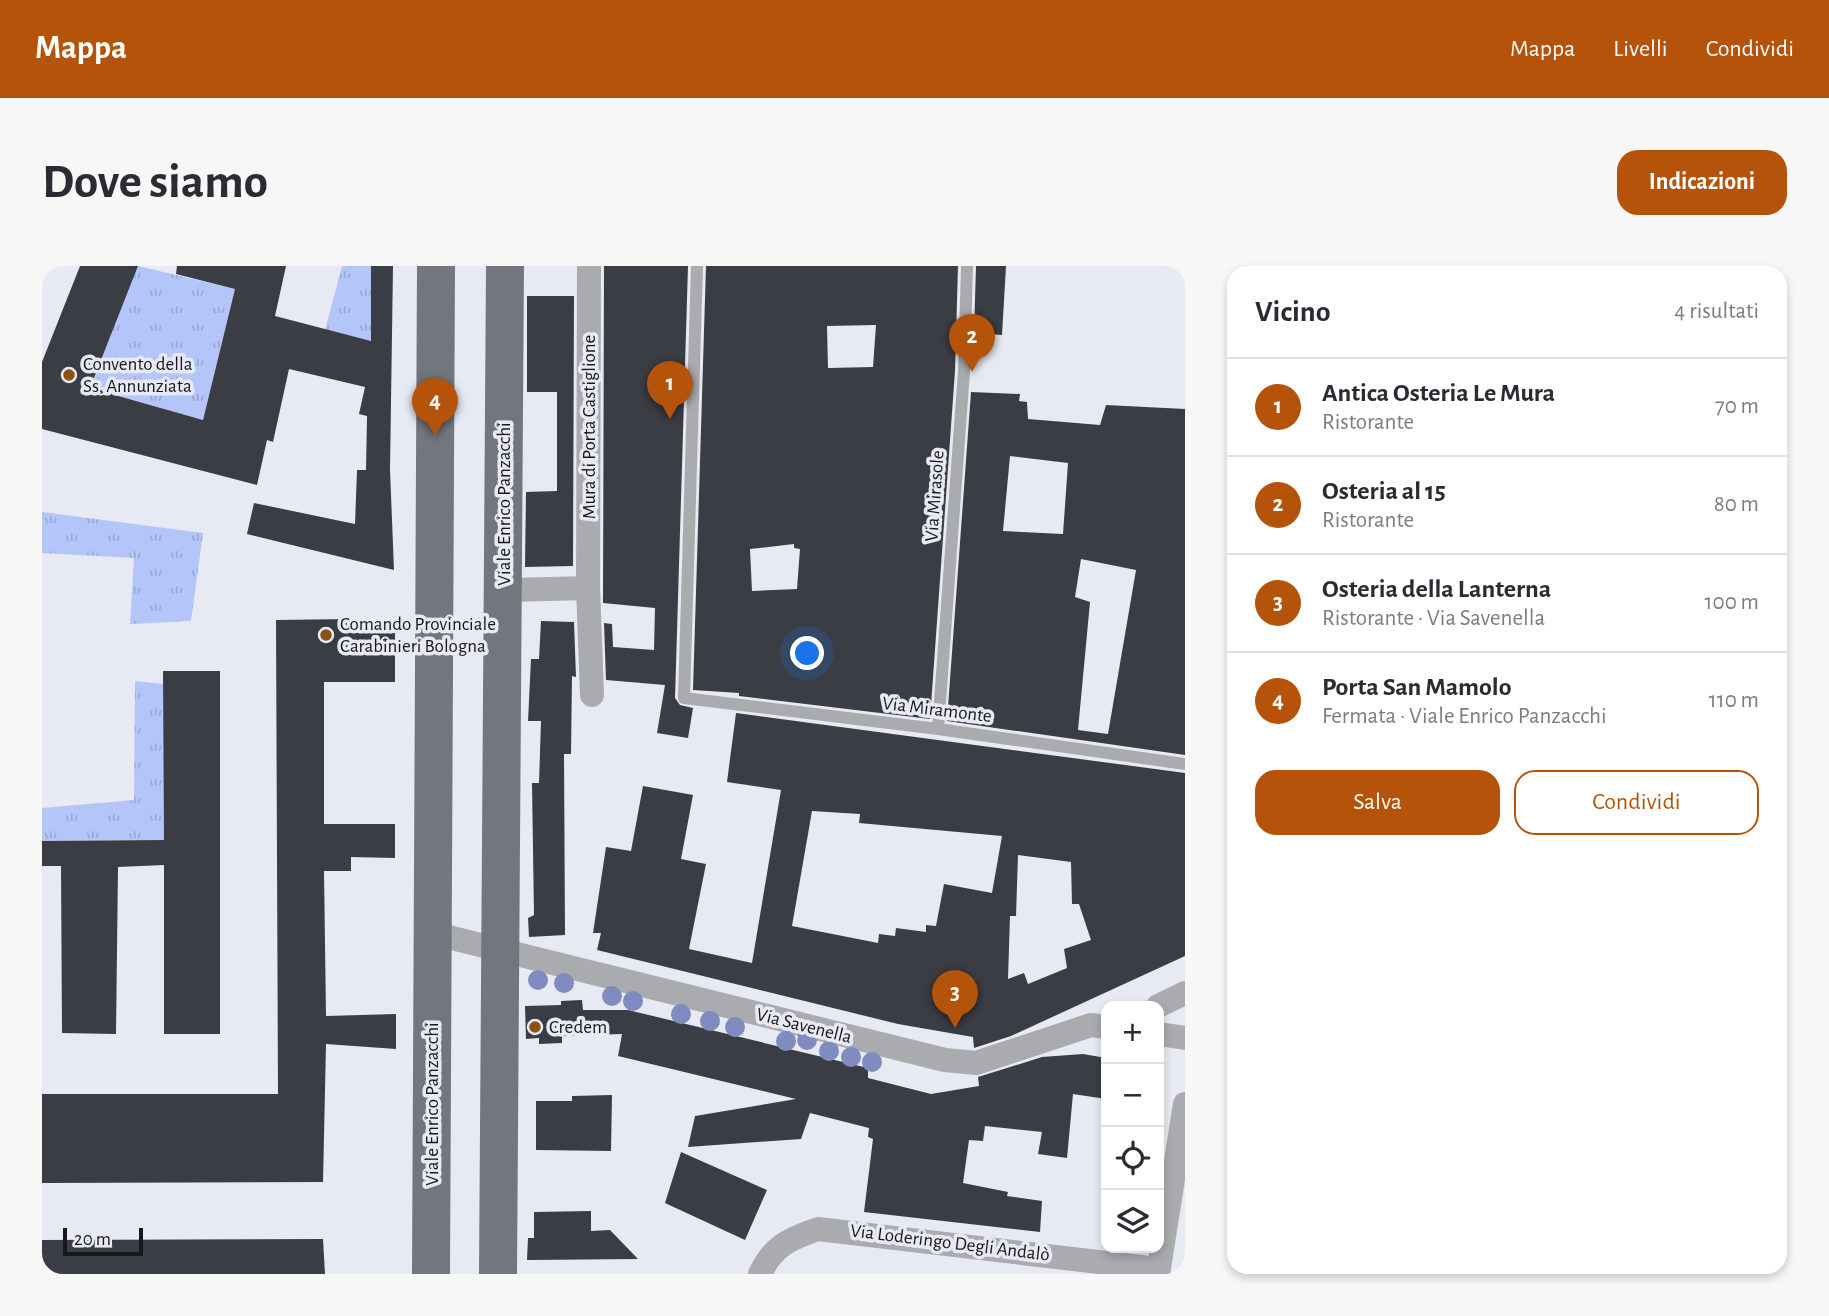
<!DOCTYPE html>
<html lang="it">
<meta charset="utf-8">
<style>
:root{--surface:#fff;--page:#f7f7f7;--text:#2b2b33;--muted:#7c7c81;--line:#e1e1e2;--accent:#b45309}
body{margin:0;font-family:"Alegreya Sans",sans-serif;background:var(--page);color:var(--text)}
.controls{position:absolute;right:21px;bottom:21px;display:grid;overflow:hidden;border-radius:14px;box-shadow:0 4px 10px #0003}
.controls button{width:63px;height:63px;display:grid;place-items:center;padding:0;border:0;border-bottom:2px solid var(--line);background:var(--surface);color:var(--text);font:35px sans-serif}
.scale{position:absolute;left:21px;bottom:18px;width:80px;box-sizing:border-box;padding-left:7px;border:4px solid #17181b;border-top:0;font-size:19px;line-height:24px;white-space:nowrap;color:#17181b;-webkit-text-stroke:5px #e7eaf3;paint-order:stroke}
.you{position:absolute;left:766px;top:388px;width:24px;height:24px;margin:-18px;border:5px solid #fff;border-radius:50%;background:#1a73e8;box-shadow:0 0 0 10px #1a73e833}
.badge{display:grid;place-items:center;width:46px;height:46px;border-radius:50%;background:var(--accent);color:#fff;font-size:23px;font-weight:700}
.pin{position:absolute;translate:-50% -58px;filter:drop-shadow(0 2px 4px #0008)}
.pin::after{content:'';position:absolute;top:37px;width:24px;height:21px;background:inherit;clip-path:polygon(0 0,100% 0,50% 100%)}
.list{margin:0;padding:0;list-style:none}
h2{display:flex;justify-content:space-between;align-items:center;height:91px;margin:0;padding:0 28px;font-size:30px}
h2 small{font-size:23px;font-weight:400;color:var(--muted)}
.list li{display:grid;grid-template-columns:46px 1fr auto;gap:21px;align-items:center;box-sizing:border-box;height:98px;padding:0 28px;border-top:2px solid var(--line)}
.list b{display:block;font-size:26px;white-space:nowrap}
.list p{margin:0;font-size:23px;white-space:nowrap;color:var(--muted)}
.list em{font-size:23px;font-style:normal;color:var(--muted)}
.actions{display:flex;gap:14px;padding:21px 28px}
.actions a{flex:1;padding:16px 0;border:2px solid var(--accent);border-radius:21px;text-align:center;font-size:24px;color:var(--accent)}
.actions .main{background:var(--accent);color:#fff}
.icon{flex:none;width:38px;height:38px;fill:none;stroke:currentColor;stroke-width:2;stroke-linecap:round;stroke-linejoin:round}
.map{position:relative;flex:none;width:1143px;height:1008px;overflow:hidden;border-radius:21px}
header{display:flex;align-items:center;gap:42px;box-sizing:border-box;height:98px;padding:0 35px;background:var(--accent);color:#fff}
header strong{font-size:33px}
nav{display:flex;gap:38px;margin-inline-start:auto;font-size:24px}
.intro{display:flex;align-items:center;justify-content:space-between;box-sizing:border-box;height:168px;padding:0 42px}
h1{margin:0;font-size:49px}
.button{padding:18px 32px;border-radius:21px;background:var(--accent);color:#fff;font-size:24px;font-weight:700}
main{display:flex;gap:42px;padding:0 42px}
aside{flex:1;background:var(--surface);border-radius:21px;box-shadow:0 4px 10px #0003}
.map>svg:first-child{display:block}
.grass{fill:url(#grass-tufts)}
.building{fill:#3b3d44;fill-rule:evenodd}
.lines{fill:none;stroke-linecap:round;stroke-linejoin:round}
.lane{stroke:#a9abae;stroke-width:12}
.street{stroke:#a9abae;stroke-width:24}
.primary{stroke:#73767c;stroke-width:38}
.tree{fill:#808bc0}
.poi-dot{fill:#8d5112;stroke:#e7eaf3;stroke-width:2.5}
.labels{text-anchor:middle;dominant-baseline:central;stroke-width:7;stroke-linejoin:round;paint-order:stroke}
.poi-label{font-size:19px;fill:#17181b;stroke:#e7eaf3;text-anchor:start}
.street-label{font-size:19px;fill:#17181b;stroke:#e7eaf3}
</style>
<header>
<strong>Mappa</strong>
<nav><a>Mappa</a><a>Livelli</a><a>Condividi</a></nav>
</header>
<div class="intro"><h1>Dove siamo</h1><a class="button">Indicazioni</a></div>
<main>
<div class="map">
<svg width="1143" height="1008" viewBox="0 0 1143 1008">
<defs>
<pattern id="grass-tufts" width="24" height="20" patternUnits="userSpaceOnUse" patternTransform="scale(1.75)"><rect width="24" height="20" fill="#b4c6f9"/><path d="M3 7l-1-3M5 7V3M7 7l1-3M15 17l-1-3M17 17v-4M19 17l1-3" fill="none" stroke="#9aa9d5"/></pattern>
</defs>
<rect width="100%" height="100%" fill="#e7eaf3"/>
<path class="grass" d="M96,0L193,23L161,154L48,122Z
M300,0H329V75L283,64Z
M0,246L161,267L149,355L88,358L92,292L0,287Z
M93,415L122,418V574L0,575V542L92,534Z"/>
<path class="building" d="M38,0H96L48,122L161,154L193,23L134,8L135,0H244L233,50L329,75V0H351L348,204L352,304L205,268L212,237L313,258L315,204H324L325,150L317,148L323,121L247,103L231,176L225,174L215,219L0,163V96Z
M562,0H646L633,432L638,439L651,442L646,472L615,467L623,419L564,414L562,357L570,358L571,381L612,384L613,342L561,337Z
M664,0H916L913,105L888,453L697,430V427L651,424ZM834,59L831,101L786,102L785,60ZM752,278V282L758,283L755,323L710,325L708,283Z
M934,0H964L960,69L932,67Z
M485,30H532L531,300L483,301L484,226L515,225V126H485Z
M929,126L978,128L977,135L985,136L986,153L1058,159L1064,139L1143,143V489L905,455ZM968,190L1026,197L1021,268L961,265ZM1039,293L1094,304L1066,468L1036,464L1048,336L1033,331Z
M308,353V366L353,367V416H282V558H353V592L309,591V605H282L284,750L354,748V783L284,778L281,916L0,917V828H236L234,354Z
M499,355L532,356L534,411L530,410L529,488H522L523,669L487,671L486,652L492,649L490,517H497L499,455H486L489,393H497Z
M121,405H178V768H122V599L76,601L74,768L20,767L19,600H0V575L122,574Z
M694,447L1143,507V690L969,770L932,782L931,771L856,758L555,684L559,667H551L564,581L589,585L601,520L651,529L639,593L664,598L647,683L710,697L739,524L685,516ZM770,545L818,548L817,557L960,570L950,627L902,618L894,660L884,659V666L854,662L853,670L837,668L836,677L750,660ZM976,589L1029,596L1030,638H1037L1049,674L1022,683L1025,702L986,718L982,707L966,713L968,650H974Z
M540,734L541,744H586L826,802V812L889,828L937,820L936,811L1000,791L1041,788L1064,792V833L1031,828L1025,892L996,888L1000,866L943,860L941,875L927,874L921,917L966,926L965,930L1000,935L998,966L822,946L831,873L826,871L827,862L768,847L759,873L646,881L653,850L754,833L576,790L580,768L520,770V777L497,778V772L484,773L483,740L519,739V735Z
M570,829L569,885L494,884V835H530V830Z
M639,886L725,924L703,974L623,937Z
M549,945V965L568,964L596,993L485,994L486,972H492V946Z
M281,973L283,1008H0V974Z"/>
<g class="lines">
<path class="lane" d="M655,0L642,432L896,463L1143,498
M896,463L922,105L925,0"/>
<path class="street" d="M546,322L550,429
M461,324L546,322L547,0
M390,667L903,794L934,797L1049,759L1064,761
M1116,740L1143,727
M1117,768L1143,772
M718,1008C731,980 747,973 776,963L1116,1003
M1116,1008L1143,838"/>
<path class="primary" d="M389,1008L394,0
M456,1008L463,0"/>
</g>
<g class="tree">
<circle cx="496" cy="714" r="10"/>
<circle cx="522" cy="717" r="10"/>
<circle cx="570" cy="730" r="10"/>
<circle cx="591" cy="735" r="10"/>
<circle cx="639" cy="748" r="10"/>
<circle cx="668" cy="755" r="10"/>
<circle cx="693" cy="761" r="10"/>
<circle cx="765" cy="774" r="10"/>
<circle cx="744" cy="775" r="10"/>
<circle cx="787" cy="785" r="10"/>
<circle cx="809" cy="791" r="10"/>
<circle cx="830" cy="796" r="10"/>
</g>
<g class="poi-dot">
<circle cx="27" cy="109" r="7"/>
<circle cx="284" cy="369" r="7"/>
<circle cx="493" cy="761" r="7"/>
</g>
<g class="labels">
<g class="poi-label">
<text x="41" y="98">Convento della<tspan x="41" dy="22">Ss. Annunziata</tspan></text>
<text x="298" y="358">Comando Provinciale<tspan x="298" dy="22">Carabinieri Bologna</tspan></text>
<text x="507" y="761">Credem</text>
</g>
<g class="street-label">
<text transform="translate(547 161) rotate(-90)">Mura di Porta Castiglione</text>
<text transform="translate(893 230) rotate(-86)">Via Mirasole</text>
<text transform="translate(462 238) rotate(-90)">Viale Enrico Panzacchi</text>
<text transform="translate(895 444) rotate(7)">Via Miramonte</text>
<text transform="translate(762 760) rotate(14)">Via Savenella</text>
<text transform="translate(390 838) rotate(-90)">Viale Enrico Panzacchi</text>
<text transform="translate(908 977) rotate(7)">Via Loderingo Degli Andalò</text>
</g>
</g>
</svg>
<div class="controls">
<button>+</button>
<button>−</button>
<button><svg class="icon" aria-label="locate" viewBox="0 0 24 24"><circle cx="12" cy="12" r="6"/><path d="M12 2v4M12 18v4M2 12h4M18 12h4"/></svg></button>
<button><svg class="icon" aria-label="layers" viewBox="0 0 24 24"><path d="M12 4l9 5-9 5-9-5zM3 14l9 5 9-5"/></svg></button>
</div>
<div class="scale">20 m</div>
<div class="you"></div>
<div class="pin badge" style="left:628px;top:153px">1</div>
<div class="pin badge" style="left:930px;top:106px">2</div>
<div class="pin badge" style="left:913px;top:762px">3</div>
<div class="pin badge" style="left:393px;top:170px">4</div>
</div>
<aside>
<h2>Vicino<small>4 risultati</small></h2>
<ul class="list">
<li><span class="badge">1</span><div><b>Antica Osteria Le Mura</b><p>Ristorante</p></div><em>70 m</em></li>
<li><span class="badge">2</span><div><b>Osteria al 15</b><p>Ristorante</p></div><em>80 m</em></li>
<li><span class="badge">3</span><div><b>Osteria della Lanterna</b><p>Ristorante · Via Savenella</p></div><em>100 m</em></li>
<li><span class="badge">4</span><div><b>Porta San Mamolo</b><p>Fermata · Viale Enrico Panzacchi</p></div><em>110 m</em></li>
</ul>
<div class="actions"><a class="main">Salva</a><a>Condividi</a></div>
</aside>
</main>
